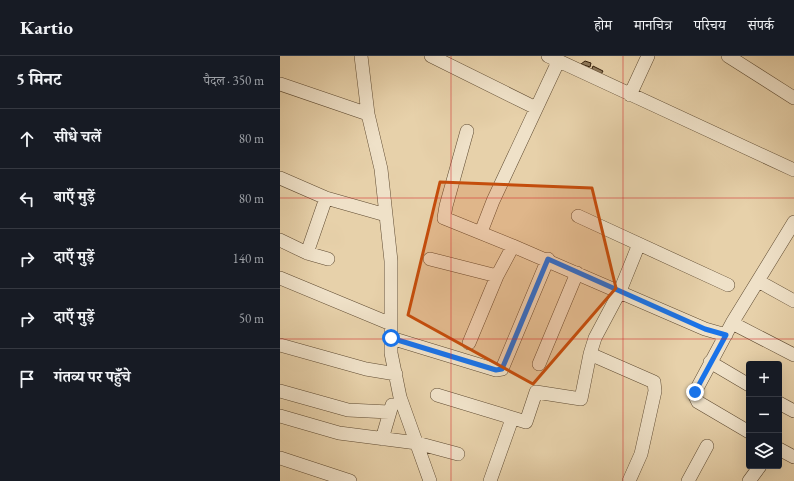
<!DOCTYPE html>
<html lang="hi">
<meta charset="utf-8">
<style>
:root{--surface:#171b24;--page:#20242c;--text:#f1f3f6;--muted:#9ea1a6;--line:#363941}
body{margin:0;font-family:"EB Garamond","Noto Serif Devanagari",serif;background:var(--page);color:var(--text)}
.controls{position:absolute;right:12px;bottom:12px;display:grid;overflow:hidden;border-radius:4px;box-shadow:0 4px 16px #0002}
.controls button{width:36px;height:36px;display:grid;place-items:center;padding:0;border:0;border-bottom:1px solid var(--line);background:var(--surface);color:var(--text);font:20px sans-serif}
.stop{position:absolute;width:12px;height:12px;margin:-9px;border:3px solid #1a73e8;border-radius:50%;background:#fff}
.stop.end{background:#1a73e8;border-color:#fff;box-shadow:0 1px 4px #0008}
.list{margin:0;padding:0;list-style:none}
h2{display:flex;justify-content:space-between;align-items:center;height:52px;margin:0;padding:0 16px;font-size:17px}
h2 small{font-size:13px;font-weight:400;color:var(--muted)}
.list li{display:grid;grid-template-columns:26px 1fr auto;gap:12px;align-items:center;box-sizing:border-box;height:60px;padding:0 16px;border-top:1px solid var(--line)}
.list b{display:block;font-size:15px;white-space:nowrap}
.list em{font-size:13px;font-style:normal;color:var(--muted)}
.icon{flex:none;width:22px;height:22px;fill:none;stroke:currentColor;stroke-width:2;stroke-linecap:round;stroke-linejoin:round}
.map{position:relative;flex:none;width:514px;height:425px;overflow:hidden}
header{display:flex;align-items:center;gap:24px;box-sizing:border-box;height:56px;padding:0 20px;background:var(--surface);border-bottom:1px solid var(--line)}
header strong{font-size:19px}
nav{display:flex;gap:22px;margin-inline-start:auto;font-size:14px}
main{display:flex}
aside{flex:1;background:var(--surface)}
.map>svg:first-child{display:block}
.building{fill:#907b5d;stroke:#321e0a}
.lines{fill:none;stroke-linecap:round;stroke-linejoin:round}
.minor-casing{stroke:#5f4b32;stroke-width:14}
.minor{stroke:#efe1c8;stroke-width:13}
.route{stroke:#1a73e8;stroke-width:5}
.marked{fill:#c44d0c;fill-opacity:0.2;stroke:#c44d0c;stroke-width:3;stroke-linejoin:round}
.grid{fill:none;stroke:#d62828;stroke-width:1;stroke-opacity:0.55}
</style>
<header>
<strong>Kartio</strong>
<nav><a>होम</a><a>मानचित्र</a><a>परिचय</a><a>संपर्क</a></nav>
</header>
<main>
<aside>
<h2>5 मिनट<small>पैदल · 350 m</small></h2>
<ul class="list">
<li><svg class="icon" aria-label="ahead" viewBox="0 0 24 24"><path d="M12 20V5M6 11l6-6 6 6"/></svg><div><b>सीधे चलें</b></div><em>80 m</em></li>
<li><svg class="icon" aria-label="left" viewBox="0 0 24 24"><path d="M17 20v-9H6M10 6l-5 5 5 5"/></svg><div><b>बाएँ मुड़ें</b></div><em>80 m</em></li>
<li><svg class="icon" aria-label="right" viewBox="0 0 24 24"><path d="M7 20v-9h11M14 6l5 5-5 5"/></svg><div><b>दाएँ मुड़ें</b></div><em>140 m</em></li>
<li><svg class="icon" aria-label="right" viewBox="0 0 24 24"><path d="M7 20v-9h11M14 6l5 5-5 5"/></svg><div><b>दाएँ मुड़ें</b></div><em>50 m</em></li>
<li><svg class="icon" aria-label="arrive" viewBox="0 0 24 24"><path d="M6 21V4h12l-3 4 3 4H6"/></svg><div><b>गंतव्य पर पहुँचे</b></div></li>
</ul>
</aside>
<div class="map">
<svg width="514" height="425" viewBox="0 0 514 425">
<rect width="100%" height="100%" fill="#e7d1aa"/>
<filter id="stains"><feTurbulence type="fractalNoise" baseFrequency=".005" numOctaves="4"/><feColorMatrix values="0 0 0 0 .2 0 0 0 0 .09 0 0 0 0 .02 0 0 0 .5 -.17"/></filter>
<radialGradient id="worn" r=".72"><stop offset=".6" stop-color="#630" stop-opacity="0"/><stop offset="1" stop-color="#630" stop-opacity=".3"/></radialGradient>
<path class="building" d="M305,5L311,7L310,11L301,8Z
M313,10L323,15L319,22L310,18Z"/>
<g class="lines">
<defs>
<path id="minor" d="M81,0L88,58L101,113L111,205V297L120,341L150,425
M151,0L256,52
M268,0L514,114
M448,0L514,42
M0,28L88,58
M350,39L368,0
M187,75L166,150L164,162L233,190
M0,122L46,142L106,159
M298,160L448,229
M201,176L213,145L278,6
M0,184L27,197L48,203
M27,197L46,142
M150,203L217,220
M0,222L111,268
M478,225L514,245
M452,267L514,299
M111,282L216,314L222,313L268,203
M189,287L217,220L233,190L425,273L446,279
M0,289L86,313L116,318
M430,306L469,329
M259,308L297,217
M0,335L68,354L109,356
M157,339L246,366L256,336L301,343L310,298
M499,347L514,355
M0,360L59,377L137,387L178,398
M469,376L418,346L415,340V336L452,267L514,166
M102,383L112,349
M499,393L514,401
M0,402L70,425
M210,425L232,363
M349,425L361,398L375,335L374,326L310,298L315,282L340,235L359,188
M408,425L427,390
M469,425L480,410"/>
</defs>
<use href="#minor" class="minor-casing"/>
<use href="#minor" class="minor"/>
</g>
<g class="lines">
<path class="route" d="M111,282L216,314L222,313L268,203L425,273L446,279L415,336"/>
</g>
<path class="marked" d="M160,126L312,132L336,232L253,328L128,259Z"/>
<path class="grid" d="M171,0V425M343,0V425M0,142H514M0,283H514"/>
<rect width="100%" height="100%" filter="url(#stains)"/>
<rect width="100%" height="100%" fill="url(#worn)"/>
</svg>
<div class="controls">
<button>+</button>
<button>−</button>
<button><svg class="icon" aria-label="layers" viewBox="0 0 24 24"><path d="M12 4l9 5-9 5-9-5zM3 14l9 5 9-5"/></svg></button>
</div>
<div class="stop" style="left:111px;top:282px"></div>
<div class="stop end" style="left:415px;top:336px"></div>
</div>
</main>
